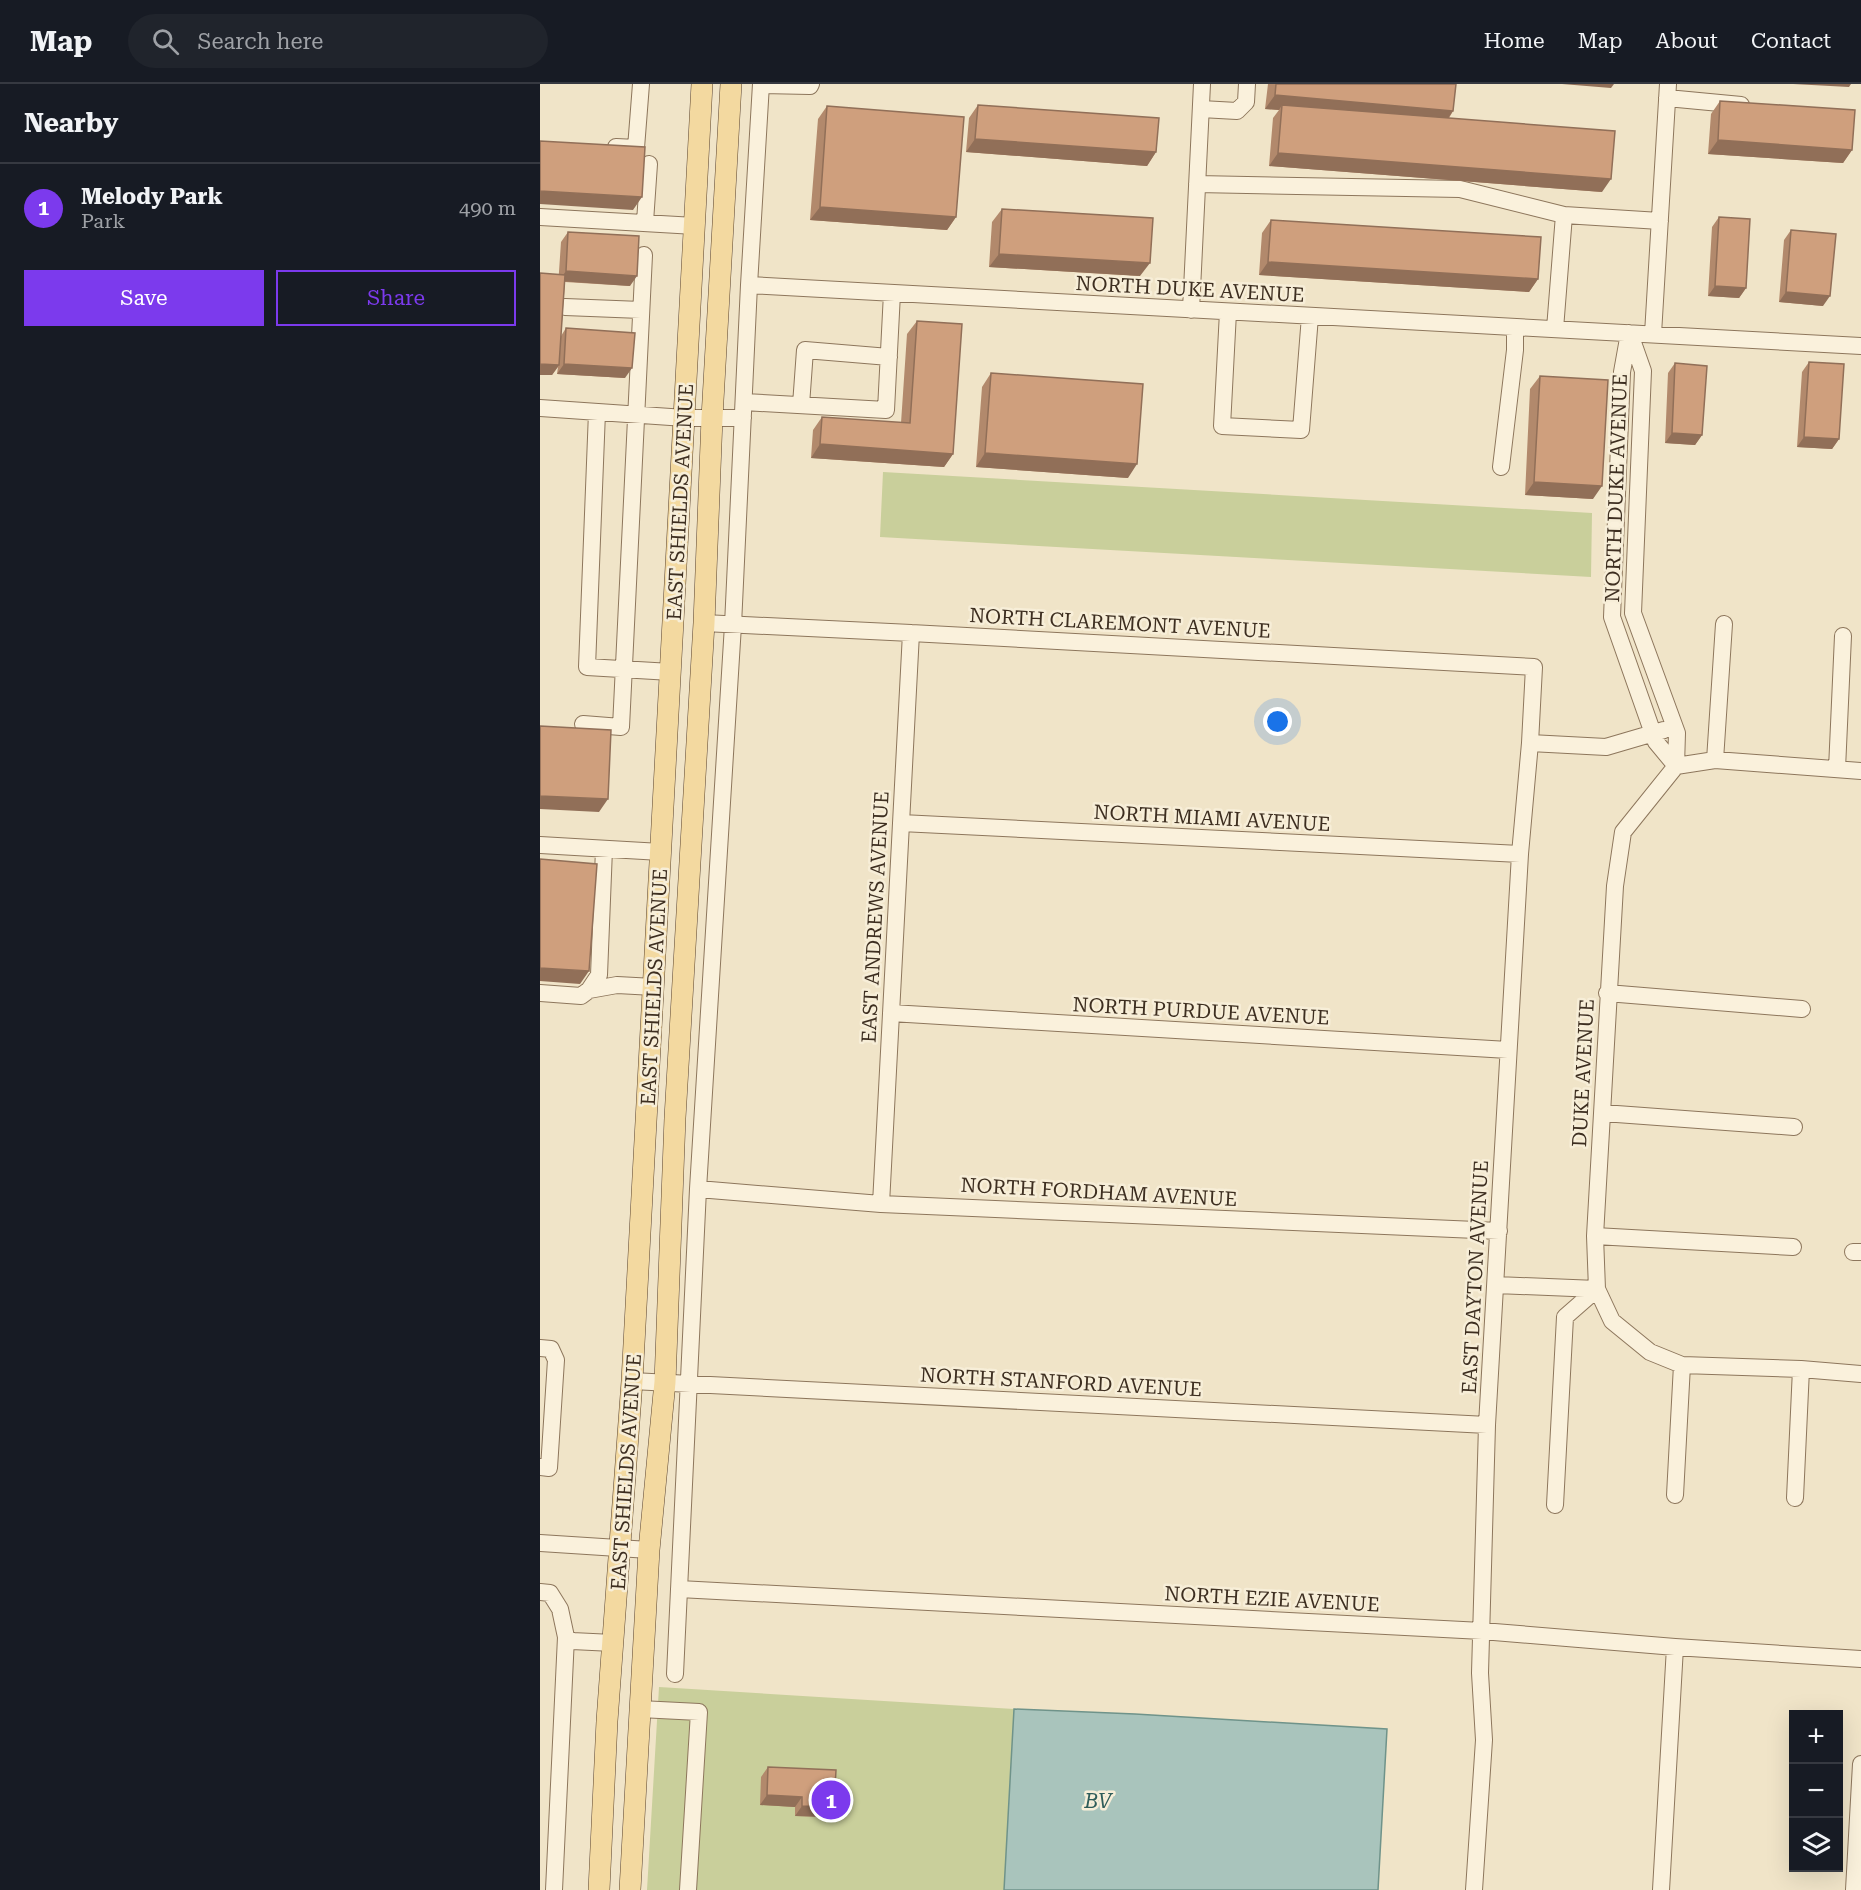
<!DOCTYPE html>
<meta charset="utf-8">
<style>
:root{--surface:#171b24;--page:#20242c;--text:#f1f3f6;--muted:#9ea1a6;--line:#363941;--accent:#7c3aed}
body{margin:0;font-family:"Roboto Serif",serif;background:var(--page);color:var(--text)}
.controls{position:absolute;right:18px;bottom:18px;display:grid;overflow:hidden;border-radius:0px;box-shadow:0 6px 24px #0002}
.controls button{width:54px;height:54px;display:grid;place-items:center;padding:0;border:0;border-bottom:2px solid var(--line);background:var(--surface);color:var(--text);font:30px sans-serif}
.you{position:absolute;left:738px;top:638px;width:21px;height:21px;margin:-15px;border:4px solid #fff;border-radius:50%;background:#1a73e8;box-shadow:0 0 0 9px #1a73e833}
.badge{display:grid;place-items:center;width:39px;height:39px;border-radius:50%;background:var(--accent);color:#fff;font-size:20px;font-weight:700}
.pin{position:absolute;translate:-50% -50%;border:3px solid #fff;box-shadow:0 2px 6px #0006}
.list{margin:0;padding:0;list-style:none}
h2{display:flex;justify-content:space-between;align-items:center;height:78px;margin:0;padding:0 24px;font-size:26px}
h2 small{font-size:20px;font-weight:400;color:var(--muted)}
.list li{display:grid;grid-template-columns:39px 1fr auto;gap:18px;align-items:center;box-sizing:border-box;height:90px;padding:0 24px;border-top:2px solid var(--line)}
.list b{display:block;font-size:22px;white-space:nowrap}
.list p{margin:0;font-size:20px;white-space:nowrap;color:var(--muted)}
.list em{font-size:20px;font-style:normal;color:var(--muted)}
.actions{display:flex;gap:12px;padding:18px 24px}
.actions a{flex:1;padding:14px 0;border:2px solid var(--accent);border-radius:0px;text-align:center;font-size:21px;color:var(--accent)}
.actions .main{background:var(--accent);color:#fff}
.icon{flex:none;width:33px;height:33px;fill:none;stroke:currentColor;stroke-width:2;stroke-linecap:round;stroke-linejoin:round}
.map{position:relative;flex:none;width:1321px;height:1806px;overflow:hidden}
header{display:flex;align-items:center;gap:36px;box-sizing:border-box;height:84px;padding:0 30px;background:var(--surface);border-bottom:2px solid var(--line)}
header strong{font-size:28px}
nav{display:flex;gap:33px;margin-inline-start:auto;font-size:21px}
.search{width:420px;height:54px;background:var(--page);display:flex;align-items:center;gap:15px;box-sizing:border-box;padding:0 21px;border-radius:33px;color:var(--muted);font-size:22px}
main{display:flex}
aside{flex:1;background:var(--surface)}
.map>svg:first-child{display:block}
.green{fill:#c9cf9b}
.water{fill:#a9c4bc;stroke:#6f938a;stroke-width:1.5}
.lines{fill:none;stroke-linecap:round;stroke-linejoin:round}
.minor-casing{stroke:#8d765c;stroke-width:18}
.major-casing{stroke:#5b4430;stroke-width:22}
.minor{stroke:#faf1dc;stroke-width:16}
.major{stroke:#f3d9a0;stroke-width:21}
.wall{fill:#b2896c}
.shaded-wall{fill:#916f58}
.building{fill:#cf9f7d;stroke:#916f58;stroke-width:1.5}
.labels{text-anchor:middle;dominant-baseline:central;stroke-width:5;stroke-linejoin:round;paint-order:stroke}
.street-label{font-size:20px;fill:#3d2e20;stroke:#f7eed8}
.water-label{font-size:21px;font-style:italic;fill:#2f5d5a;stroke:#f7eed8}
</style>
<header>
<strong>Map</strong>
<div class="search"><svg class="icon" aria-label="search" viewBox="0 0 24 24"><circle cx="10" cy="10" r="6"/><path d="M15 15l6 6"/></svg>Search here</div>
<nav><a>Home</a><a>Map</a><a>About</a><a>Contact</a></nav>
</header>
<main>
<aside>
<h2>Nearby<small></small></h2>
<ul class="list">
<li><span class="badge">1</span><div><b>Melody Park</b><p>Park</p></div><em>490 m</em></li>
</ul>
<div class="actions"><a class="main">Save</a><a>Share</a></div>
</aside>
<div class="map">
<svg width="1321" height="1806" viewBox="0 0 1321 1806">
<rect width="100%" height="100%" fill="#f0e4c8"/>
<path class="green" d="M343,388L1052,429L1051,493L340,453Z
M119,1603L474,1625L464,1806H107Z"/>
<path class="water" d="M474,1625L595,1630L847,1645L838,1806H464Z"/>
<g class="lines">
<defs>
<path id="minor" d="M221,1L270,2L271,0
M1127,14L1201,21
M661,25L697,27L706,18L707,0
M76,63L96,64L101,0
M657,100L920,105L1024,131
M0,133L155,142
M105,138L109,80
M209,201L1321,262
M25,223L101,226
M651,226L662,0
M688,228L682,342L761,346L770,232
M1015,245L1024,131L1120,137
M1089,249L1082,288L1072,533L1116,658L1136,682
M1090,250L1103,287L1093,529L1137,649L1136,682
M1113,250L1128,0
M204,318L346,326L352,209
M261,321L265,266L349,273
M0,324L145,334H203
M57,328L47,583L131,588
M961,383L975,266V243
M164,539L371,549L994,583L990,659L980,770L947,1341L940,1589L944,1656L934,1806
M43,640L81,643L104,171
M990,659L1066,663L1124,646
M1175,676L1184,540
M1297,685L1303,552
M1321,687L1175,676L1136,682L1083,748L1075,802L1055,1152L1057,1205L1072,1237L1110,1268L1142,1281L1261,1285L1321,1290
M361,739L980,770
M0,761L121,768
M49,906L77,901L114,903
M0,909L41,912L49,906L59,891L64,765
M1067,909L1262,925
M351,929L968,966
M1063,1029L1254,1043
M158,1105L341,1120L959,1147
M341,1120L371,549
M1055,1152L1253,1163
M1313,1168H1321
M956,1201L1057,1205
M0,1264L11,1265L16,1276L9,1384L0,1383
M92,1297L947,1341
M1135,1411L1142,1281
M1255,1414L1261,1285
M1015,1421L1025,1233L1057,1205
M0,1459L109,1466
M139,1505L942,1547L1135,1563L1321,1575
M0,1508L10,1509L20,1525L26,1553L32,1557L73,1559
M135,1590L158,1105L193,541L209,201L221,0
M100,1625L159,1628L148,1806
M14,1806L26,1553
M1121,1806L1135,1563
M1314,1806L1321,1680"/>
<path id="major" d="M59,1806L67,1637L92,1297L162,0
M90,1806L109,1466L125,1298L135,1034L164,539L172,334L191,0"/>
</defs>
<use href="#minor" class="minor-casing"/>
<use href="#major" class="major-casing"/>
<use href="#minor" class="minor"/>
<use href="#major" class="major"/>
</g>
<path class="wall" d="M728,0H916L913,27L909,34L1062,108L729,82L733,34L739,26L725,25Z
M1180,17L1312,66L1303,79L1168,70L1171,30Z
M438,21L616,68L607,82L426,68L429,34Z
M287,22L416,133L407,146L270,136L278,35Z
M462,125L600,192L449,183L452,138Z
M1179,133L1206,204L1199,214L1168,212L1172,143Z
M731,136L998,195L989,208L719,191L722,149Z
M1251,146L1283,222L1239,218L1244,156Z
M28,148L90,202L25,198L21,252L26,244L85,294L17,290L18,283L12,291L21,158Z
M377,237L413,370L404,383L271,374L273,346L282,333L361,339L367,250Z
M1269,278L1299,355L1292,365L1257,363L1262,288Z
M1135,279L1162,351L1155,361L1125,359L1128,289Z
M451,289L588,394L436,383L442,303Z
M1000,292L1053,415L985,411L990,305Z
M228,1683L294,1723L287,1733L255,1732V1723L220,1721L221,1693Z"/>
<path class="shaded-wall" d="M1022,0H1074L1071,4Z
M1253,0H1311L1309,3Z
M735,11L913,27L904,40L742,21L739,26L725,25Z
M435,55L616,68L607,82L426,68Z
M1178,56L1312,66L1303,79L1168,70Z
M738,69L1071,95L1062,108L729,82Z
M0,107L102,113L93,126L0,120Z
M280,123L416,133L407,146L270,136Z
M459,170L610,179L600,192L449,183Z
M728,178L998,195L989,208L719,191Z
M26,187L97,192L90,202L19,197Z
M1175,202L1206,204L1199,214L1168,212Z
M1246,208L1290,212L1283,222L1239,218Z
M0,280L19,281L12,291H0Z
M24,280L92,284L85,294L17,290Z
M1132,349L1162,351L1155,361L1125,359Z
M1264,353L1299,355L1292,365L1257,363Z
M280,360L413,370L404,383L271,374Z
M445,369L597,380L588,394L436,383Z
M994,398L1062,402L1053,415L985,411Z
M0,712L68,715L59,728L0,725Z
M0,884L49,887L40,900L0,897Z
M227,1711L262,1713L255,1723L220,1721Z
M262,1722L294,1723L287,1733L255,1732Z"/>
<path class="building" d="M736,0H916L913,27L735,11Z
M1180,17L1315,26L1312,66L1178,56Z
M438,21L619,34L616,68L435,55Z
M742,21L1075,47L1071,95L738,69Z
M287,22L424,33L416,133L280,123Z
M0,57L105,63L102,113L0,107Z
M462,125L613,134L610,179L459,170Z
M1179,133L1210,135L1206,204L1175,202Z
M731,136L1001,153L998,195L728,178Z
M1251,146L1296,150L1290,212L1246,208Z
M28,148L99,152L97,192L26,187Z
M0,189L25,191L19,281L0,280Z
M377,237L422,240L413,370L280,360L282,333L370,339Z
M26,244L95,249L92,284L24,280Z
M1269,278L1304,280L1299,355L1264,353Z
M1135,279L1167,282L1162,351L1132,349Z
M451,289L603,300L597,380L445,369Z
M1000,292L1068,296L1062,402L994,398Z
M0,642L71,646L68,715L0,712Z
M0,775L57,780L49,887L0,884Z
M228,1683L296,1686L294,1723L262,1722V1713L227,1711Z"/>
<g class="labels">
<g class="street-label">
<text transform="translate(650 205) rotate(3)">NORTH DUKE AVENUE</text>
<text transform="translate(1076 404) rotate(-88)">NORTH DUKE AVENUE</text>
<text transform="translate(140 418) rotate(-87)">EAST SHIELDS AVENUE</text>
<text transform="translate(580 539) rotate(3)">NORTH CLAREMONT AVENUE</text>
<text transform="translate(672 734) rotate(3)">NORTH MIAMI AVENUE</text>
<text transform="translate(335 833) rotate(-87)">EAST ANDREWS AVENUE</text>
<text transform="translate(114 903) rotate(-87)">EAST SHIELDS AVENUE</text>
<text transform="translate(661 927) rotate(3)">NORTH PURDUE AVENUE</text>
<text transform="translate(1043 989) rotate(-87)">DUKE AVENUE</text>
<text transform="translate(559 1108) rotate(3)">NORTH FORDHAM AVENUE</text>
<text transform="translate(935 1193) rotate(-87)">EAST DAYTON AVENUE</text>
<text transform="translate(521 1298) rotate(3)">NORTH STANFORD AVENUE</text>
<text transform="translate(86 1388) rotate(-86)">EAST SHIELDS AVENUE</text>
<text transform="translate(732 1515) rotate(3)">NORTH EZIE AVENUE</text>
</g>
<g class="water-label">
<text x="558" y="1717">BV</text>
</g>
</g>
</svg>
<div class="controls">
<button>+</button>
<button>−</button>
<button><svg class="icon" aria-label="layers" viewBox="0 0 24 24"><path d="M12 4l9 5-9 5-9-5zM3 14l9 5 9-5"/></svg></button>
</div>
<div class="you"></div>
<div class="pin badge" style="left:291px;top:1716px">1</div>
</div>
</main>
